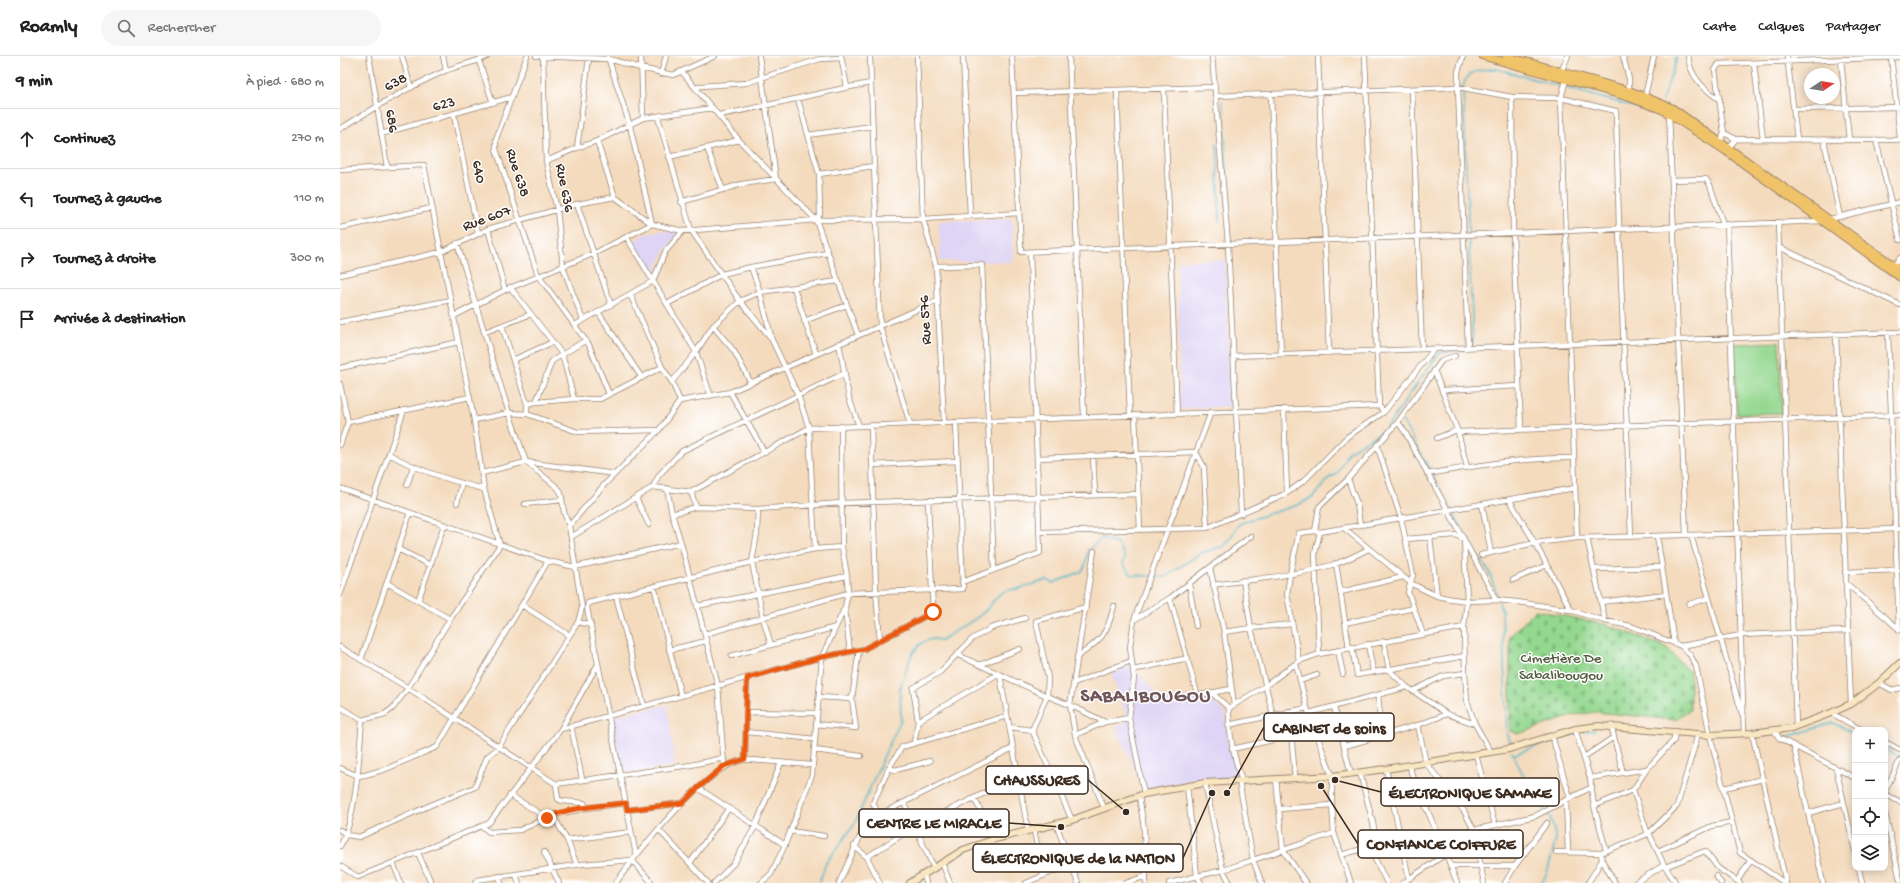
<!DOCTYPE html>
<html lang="fr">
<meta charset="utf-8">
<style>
:root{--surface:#fff;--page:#f6f6f6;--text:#222;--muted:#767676;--line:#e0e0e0}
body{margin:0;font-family:"Gochi Hand",sans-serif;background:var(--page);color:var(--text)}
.controls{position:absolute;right:12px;bottom:12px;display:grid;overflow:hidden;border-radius:8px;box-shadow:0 2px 10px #0003}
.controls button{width:36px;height:36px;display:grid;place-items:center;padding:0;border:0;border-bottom:1px solid var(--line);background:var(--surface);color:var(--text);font:20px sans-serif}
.compass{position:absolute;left:1464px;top:12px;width:36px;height:36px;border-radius:50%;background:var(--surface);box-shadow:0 2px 10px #0003;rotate:78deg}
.stop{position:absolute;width:12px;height:12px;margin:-9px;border:3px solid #ea580c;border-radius:50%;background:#fff}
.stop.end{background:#ea580c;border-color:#fff;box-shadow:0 1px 4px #0008}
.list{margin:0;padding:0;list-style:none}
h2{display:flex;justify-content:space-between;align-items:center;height:52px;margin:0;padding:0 16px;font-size:17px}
h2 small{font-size:13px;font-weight:400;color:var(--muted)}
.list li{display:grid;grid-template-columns:26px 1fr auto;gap:12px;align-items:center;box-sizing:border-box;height:60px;padding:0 16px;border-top:1px solid var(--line)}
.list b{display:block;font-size:15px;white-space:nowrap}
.list em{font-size:13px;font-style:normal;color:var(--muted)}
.icon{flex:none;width:22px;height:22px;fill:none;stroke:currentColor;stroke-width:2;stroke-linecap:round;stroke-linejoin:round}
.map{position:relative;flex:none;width:1560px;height:827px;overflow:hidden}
header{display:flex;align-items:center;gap:24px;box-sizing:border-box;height:56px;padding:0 20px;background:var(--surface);border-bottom:1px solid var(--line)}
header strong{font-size:19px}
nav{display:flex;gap:22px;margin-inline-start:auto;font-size:14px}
.search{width:280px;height:36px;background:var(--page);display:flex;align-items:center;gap:10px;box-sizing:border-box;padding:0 14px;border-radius:22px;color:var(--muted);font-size:15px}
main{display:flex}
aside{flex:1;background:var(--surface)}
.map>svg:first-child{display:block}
.built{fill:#dfd4f5}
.grass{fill:#94d890;stroke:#688157}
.cemetery{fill:url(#cemetery-stones);stroke:#688157}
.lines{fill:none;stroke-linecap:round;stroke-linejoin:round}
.stream{stroke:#4db7ca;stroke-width:1.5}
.street-casing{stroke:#98826e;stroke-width:6}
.secondary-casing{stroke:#98826e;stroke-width:8}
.primary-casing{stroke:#98826e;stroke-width:9}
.street{stroke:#fff;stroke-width:4.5}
.secondary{stroke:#f9e7c3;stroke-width:6}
.primary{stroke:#f1c369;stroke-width:7}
.route{stroke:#ea580c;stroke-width:5}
.labels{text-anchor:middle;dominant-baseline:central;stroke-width:3;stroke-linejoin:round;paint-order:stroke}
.street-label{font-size:15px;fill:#3b2a1e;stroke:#fff}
.park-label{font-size:15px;fill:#565e40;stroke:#fff}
.district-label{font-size:19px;font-weight:bold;letter-spacing:1px;fill:#71575a;stroke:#fff}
.leader{fill:none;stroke:#3b2a1e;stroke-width:1.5}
.callout-dot{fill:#3b2a1e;stroke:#fff;stroke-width:1.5}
.callout{fill:#fff;stroke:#3b2a1e;stroke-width:1.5}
.callout-label{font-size:16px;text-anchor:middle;font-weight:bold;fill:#3b2a1e}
</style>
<header>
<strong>Roamly</strong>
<div class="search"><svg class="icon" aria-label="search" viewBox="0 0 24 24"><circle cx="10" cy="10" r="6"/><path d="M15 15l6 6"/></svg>Rechercher</div>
<nav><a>Carte</a><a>Calques</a><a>Partager</a></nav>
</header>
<main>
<aside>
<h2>9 min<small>À pied · 680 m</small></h2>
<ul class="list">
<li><svg class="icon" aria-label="ahead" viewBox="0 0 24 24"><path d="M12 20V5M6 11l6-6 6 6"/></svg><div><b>Continuez</b></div><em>270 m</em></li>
<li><svg class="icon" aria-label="left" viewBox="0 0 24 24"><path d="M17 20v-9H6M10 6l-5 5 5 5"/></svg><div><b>Tournez à gauche</b></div><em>110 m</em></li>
<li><svg class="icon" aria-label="right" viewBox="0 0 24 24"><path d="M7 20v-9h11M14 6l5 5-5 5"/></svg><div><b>Tournez à droite</b></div><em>300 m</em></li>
<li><svg class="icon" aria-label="arrive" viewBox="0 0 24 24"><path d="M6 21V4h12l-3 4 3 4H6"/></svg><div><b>Arrivée à destination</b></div></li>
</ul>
</aside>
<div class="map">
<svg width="1560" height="827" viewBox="0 0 1560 827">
<defs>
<pattern id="cemetery-stones" width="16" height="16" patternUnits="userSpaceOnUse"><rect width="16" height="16" fill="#94d890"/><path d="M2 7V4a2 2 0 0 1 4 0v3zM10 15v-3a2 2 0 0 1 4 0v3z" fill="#80ba7c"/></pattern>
</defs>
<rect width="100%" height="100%" fill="#fff"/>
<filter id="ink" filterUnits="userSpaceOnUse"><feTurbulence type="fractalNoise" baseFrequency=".025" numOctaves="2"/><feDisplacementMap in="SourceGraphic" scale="8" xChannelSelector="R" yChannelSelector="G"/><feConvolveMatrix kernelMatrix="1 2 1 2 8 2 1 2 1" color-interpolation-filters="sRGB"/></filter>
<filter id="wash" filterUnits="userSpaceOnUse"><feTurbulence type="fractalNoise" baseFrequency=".012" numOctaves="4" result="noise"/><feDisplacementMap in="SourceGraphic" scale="16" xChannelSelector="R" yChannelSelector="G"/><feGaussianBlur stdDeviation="0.9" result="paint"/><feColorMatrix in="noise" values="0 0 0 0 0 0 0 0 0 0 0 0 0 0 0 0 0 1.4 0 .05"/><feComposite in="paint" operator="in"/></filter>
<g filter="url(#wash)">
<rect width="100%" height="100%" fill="#f4dbbe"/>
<path class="built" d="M672,163L673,206L600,205L599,165Z
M320,175L340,176L325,195L313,221L293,187L302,179Z
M885,204L891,350L840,353L838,205Z
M789,608L824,646L837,642L869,641L885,656L889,688L898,723L844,725L805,735L776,671L788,664L772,619Z
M327,649L335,710L281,717L271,661Z"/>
<path class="grass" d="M1439,286L1442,357L1397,358L1394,288Z"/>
<path class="cemetery" d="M1195,554L1268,569L1326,591L1350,617V654L1336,664L1256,656L1235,659L1178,678L1170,675V580Z"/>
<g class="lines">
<path class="stream" d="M882,45L884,57L888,158
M1322,45L1336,6V0
M877,87L880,165
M1133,290L1123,31C1127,14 1141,13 1157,13L1317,57L1319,54
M1062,364L1138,501L1149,515L1158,543
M1159,546L1162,555L1167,679L1171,691
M1446,681L1493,667L1515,678
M1545,693L1560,701
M1172,695L1191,737L1211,763L1216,783L1208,814L1202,827
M1173,699L1223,680L1255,674
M479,827L486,807L514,769L546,695L561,664L560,632L571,601C577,588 589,579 602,585C615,573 630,568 643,557C652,550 654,539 665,535C668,533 673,534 677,533C687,530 697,527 707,524L713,527L741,516L745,510L748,494L762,482L766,485L778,488L785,501L783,508L792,519L825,521L861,497L884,490L890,483L898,469L906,465L958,449L973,441L989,422L997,418L1008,396L1045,374L1099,297L1132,293"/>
</g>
</g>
<g filter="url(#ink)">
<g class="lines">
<defs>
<path id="street" d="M29,0L47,111
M62,0L71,32
M103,0L106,14
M187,0L156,83V93L198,219L249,289L269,338
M196,0L269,3L300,12L333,19L375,0
M203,0L206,105L217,154L223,211L243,264
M301,0L303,62
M501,0L507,31
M530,0L540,270L570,368
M577,0L583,163L596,210L604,366
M623,0L630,160
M672,0L681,196L1482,165L1560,146
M729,0L744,361
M872,0L888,188L901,458
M978,0L989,297
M1025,0L1039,350L1044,356
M1123,0L1118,16V31L1128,292
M1283,0L1289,23V36
M1348,0C1350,21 1363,32 1380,44
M1447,0L1457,83
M1551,0L1560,82
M268,1L290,70L312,168
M1501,4L1509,84
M139,5L153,47
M1414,8L1423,83
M342,16L399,84L476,164L518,279
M1221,16L1228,0
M321,18L326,0
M1226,24L1221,42L1237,482
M356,32L361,30L406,27L480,3L501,2
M824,33L837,358
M777,34L790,359
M1072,34L1082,293
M674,37L874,31
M931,39L941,298
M876,40L1118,31L1172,41L1221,42L1276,55L1279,172L1291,480
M1305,40L1314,0
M1172,41L1173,177L1181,373
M458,43L479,118
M1454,53L1560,51
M1329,57L1346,479
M114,59L138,177
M379,59C430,50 480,36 531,27
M318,61L351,174L400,245L431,282L458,339L469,372L475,493
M0,73C34,52 68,31 105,15C119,9 135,7 148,0
M1384,77L1396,83L1560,84
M41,78L172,41
M468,79L532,70
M1484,84L1500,161
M1536,84L1560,184
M257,85L275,141
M1381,85L1384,77L1375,14L1379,8L1560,1
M237,92L249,2
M367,92L383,134
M1387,94L1396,83
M329,101L399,84
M206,105L237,92L257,85L303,62L373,52
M0,114L84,109L134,364L144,433L160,489
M1332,124L1366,123L1370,129L1383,168
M341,146L402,128L436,123L419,0
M237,148L271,249
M476,164L480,158L479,118L534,110
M1438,166L1456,670
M1387,168L1404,677
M0,172L92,152
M148,173L165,234
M287,182L356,296L370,338
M117,187L169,357L186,406L275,418
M1439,191L1560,249
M596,210L642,209L654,514
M411,211L420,236L431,280
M1552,211L1560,202
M0,219L101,196L148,173L237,148L275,141L312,168L343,175L476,164L583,163L679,157
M170,231L222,298L234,343
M454,232L476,298
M290,238L322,311L332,326L340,345
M327,248L382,218L411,211L487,197
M258,256L302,322
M114,260L165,234L255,197L312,168
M464,265L507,249
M0,266L111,244
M235,269L313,225L325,196L343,175
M162,270L187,348
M373,270L394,295L411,327
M145,276L191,258
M1548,277L1559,574
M1496,279L1511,648
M499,287L509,342L519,370
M893,300L1560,276
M173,304L213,286
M0,312L119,286
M1094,314L1118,376L1127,411
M332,326L356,296L373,270L400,245L420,236L498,225
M0,328L8,366L0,389
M1103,334L1179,330
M390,336L425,397
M196,346L234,343H260L322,311
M944,353L947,437
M187,358V348L196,346L212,305L246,284
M795,359L800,474
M134,364L169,357L187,358L238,376L319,374
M8,366L130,341
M1058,366L1065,376C1095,432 1127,487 1156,544
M531,369L536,535L540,585
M1118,376L1560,359
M1097,382L1117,374
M1037,389L1061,462L1073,519L1068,536L1083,578
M49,398C79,415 111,425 144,433
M753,400L755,439
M697,402L856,396L864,411L867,472
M532,409L618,405
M142,417L186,406L218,432L221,437L224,456L229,470
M1087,418C1136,410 1185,401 1234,402
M1008,423L1017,448L1020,469
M67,429L73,411
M313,431L319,419L342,395L505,317
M0,432L208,505L235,511L341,487L332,458L327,432
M351,436L356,451
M296,442L309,469
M1169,443L1195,487L1231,554
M117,447L122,427
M185,448L222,444
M1142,448L1151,497
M418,453L417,477L412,506L423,562L431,589
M332,458L356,451L418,453L502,447L798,438
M1004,472L1072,528L1097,540L1112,543L1127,545L1156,544L1177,546L1231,554L1265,565L1291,570L1341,590L1401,579L1508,575
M975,475L979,451L1008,423L1058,366L1102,304L1115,300
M700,476L867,472L947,437L965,424L1007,381L1044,356L1094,293
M1351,479L1402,658
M1317,480L1334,587
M231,481L313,431L351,436L469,372L1039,350
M1090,481L1097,540
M1247,482L1265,565
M1066,483L1116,479L1124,483L1127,545L1124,571L1125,617L1127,645L1135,668
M341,487L378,630L384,710
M58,493L90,509
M754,495L730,649L735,679L764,752
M1141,499L1195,487L1237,482L1560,473
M996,507L1009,592
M870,512L884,576L894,649
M1254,513L1322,511
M1505,516L1558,514
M1173,524L1207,509
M622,526L700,497L690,196
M47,527L110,563
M1506,527L1560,574
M849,528L856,570
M873,529C914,523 956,520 995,508C1007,504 1018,498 1029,493
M314,530L341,640
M1001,536L1063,521
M0,539L64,354
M276,540L304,650
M78,545L104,469
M1261,546L1326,538
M1349,548L1369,542
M182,549L229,579
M357,550L507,520
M505,553L510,596
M794,564L830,542
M238,566L251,569
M1005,567L1074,552
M884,576L911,572L903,524
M365,578L508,537L623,533L616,366
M1044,585L1049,614L1067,631L1107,658L1135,668L1151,696
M1028,588L1033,615
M1341,590L1350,599L1356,610L1370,679L1400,797L1445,827
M0,591L68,632L216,728L351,709L384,702
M1012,591L1017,619L1125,600
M329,594L366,585
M998,594L1003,618
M979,598L975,497L980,476
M618,599L707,640L730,649L765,666L789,662
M391,600L496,571
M737,601C761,584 767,579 774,550
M21,604L70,457
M959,605L947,538L950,518L959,477L975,475L980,476L1235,432
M956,608L967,652L992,720V749L994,777L1011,827
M639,609L680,593
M793,614L848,602
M660,619L688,775
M960,625L977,619
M734,627L791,605
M1539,627L1552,634L1560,632
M891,633L860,639L857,637L830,542L911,480
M1073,635L1103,620L1125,617
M872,637L889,652C888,678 894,700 902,725
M1038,640L1042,680
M479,641L512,643
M0,651L22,664L45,658L53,652L68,632L110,563L160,489
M994,651L1011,718
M889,652L925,630L959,605L979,598L1124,571
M949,655L955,721
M407,656L477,657
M969,657L1067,631
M1491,657L1522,674
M933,659L911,572L952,568
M578,665L658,618
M476,668L516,672L512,643L519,594
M888,669L967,652
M1078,669L1086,707L1124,755L1134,774L1144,827
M1271,669L1283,717
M231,670L242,723
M669,671L692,674
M221,673L482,601L524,593L593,556L588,444
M1235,673L1250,722L1254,750L1266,794
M1434,674L1439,682L1515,722
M406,676L475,683
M1412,677L1446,827
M735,679L765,666
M1212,680L1230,742
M1545,686L1560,694
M574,687L578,665L573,632L600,616L632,583L651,572L685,562
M1005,690L1078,669L1107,658
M1454,691L1483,827
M892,693L951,680
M474,694L521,700
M1136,699L1155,769
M1244,701L1274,681
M405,703L407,622
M1070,709L1071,716L1106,798L1117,827
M0,712L18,720L25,719L46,713L97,691L208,505
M549,712L555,714L590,705
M1496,712L1515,795
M1046,713L1069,823
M1020,717L1033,767L1037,790
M1250,722L1307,713
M936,723L943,794L966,827
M899,725L913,804L922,827
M865,727L883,814L890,827
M216,728L218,743L222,745L244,747L247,752
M847,730L857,820L861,827
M358,732L445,789
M1384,732L1423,723
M1293,734L1308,778
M1545,735L1560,704
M804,738L789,662L794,622L790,591L794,564L871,356
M1545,738L1560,746
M170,739L207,762
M799,740L804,772L806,827
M634,742L655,783
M1226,744L1228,796
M564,747L594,812
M1254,750L1293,734L1307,713L1334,684L1335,675
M939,753L992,749
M287,754L343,747
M1468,757L1504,747
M1545,757L1560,824
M213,759L227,784L237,809
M539,759L533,747L549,712L562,691L667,660
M732,764L692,674L707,640L708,622L696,565L746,551
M716,768L738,827
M142,770L149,776L180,774L213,759L247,752L286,747
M0,774L7,779L19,781L93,748L135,731L147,701L158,692L238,566L242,552L229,470L264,429L319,374L340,345L390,336L597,245
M319,774L368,827
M694,774L703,820
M450,775L484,780
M1309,777L1324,809L1336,827
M227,784L291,776
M0,790C17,761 19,699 22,664
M514,790L527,801L540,827
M1029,791L1047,827
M1318,795L1372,770L1392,766
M204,796L219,827
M1216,796L1261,797
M78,797L90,824
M296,799L247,552L248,547L412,506L475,493L502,491
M1001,799L1029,791L1134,774L1195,760L1252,731
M527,801L574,771L678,721
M1262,804L1275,827
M53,807L61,827
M350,807L389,752
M602,807L610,827
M0,810L18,821L149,767L221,673L258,608
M1111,810H1175
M1325,811L1365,795L1378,812L1400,827
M1519,812L1522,827
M584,818L586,827
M176,819L179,827
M159,820L161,827
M1376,820L1381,827
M1397,825L1411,804
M135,827L137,824L242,808L292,804L312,827
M276,827C296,797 368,709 403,704C409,703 417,705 424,705C440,706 456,708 473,709
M374,827L394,807L415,771L441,707
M421,827L431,818L445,789L472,719L482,601L505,551L508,537L507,520L502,491L501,370
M499,827L523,774L539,759L673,692
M686,827L731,808
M786,827L806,820
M829,827L883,814L994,777
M1063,827L1106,798
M1165,827L1175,810L1207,767
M1248,827L1262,804L1261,797L1308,778L1337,750L1358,678
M1295,827L1324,809"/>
<path id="secondary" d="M570,827L623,794L655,783L732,764L804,738L865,727L992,720L1046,713L1169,693L1235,673L1259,670L1370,679L1412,677L1451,672L1491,657L1511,648L1539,627L1560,607"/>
<path id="primary" d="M1143,0L1288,41L1323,54L1386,95L1560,221
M1166,0L1290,35L1332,52L1560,214"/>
</defs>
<use href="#street" class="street-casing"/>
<use href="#secondary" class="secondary-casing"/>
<use href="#primary" class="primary-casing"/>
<use href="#street" class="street"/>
<use href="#secondary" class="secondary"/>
<use href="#primary" class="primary"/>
</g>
</g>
<g class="lines" filter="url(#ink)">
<path class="route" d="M207,762C227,751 262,750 286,747L287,754L343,747L358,732L384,710L405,703L407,622L482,601L524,593L593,556"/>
</g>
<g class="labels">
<g class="street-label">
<text transform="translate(56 27) rotate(-28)">638</text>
<text transform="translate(104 49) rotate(-15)">623</text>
<text transform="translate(51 65) rotate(81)">686</text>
<text transform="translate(138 116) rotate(78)">640</text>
<text transform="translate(177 117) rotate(72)">Rue 638</text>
<text transform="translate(224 132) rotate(79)">Rue 636</text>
<text transform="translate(147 163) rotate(-20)">Rue 607</text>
<text transform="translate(586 264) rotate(-93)">Rue 576</text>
</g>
<g class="park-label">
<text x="1221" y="603">Cimetière De<tspan x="1221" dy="17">Sabalibougou</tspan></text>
</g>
<g class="district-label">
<text x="806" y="641">SABALIBOUGOU</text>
</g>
</g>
<path class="leader" d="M887 737L924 671M786 756L748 724M995 724L1041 736M721 771L669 767M981 730L1018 788M872 737L843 802"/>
<g class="callout-dot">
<circle cx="887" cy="737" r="4"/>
<circle cx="786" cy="756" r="4"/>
<circle cx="995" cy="724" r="4"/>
<circle cx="721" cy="771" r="4"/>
<circle cx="981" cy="730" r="4"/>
<circle cx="872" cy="737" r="4"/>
</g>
<g class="callout">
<rect x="924" y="657" width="130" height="28" rx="4"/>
<rect x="646" y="710" width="102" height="28" rx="4"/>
<rect x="1041" y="722" width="178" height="28" rx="4"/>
<rect x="519" y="753" width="150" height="28" rx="4"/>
<rect x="1018" y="774" width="165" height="28" rx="4"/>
<rect x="633" y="788" width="210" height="28" rx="4"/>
</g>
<g class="callout-label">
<text x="989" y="677">CABINET de soins</text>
<text x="697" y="729">CHAUSSURES</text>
<text x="1130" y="742">ÉLECTRONIQUE SAMAKE</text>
<text x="594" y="772">CENTRE LE MIRACLE</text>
<text x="1101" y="793">CONFIANCE COIFFURE</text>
<text x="738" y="807">ÉLECTRONIQUE de la NATION</text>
</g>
</svg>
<div class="controls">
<button>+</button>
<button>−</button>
<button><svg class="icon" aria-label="locate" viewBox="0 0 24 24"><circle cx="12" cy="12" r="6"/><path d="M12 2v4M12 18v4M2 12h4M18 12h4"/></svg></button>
<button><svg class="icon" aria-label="layers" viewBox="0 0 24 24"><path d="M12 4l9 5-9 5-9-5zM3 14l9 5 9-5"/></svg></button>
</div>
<svg class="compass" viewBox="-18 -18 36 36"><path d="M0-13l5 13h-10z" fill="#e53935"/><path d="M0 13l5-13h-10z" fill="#767676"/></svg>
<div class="stop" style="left:593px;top:556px"></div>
<div class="stop end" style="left:207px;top:762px"></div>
</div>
</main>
